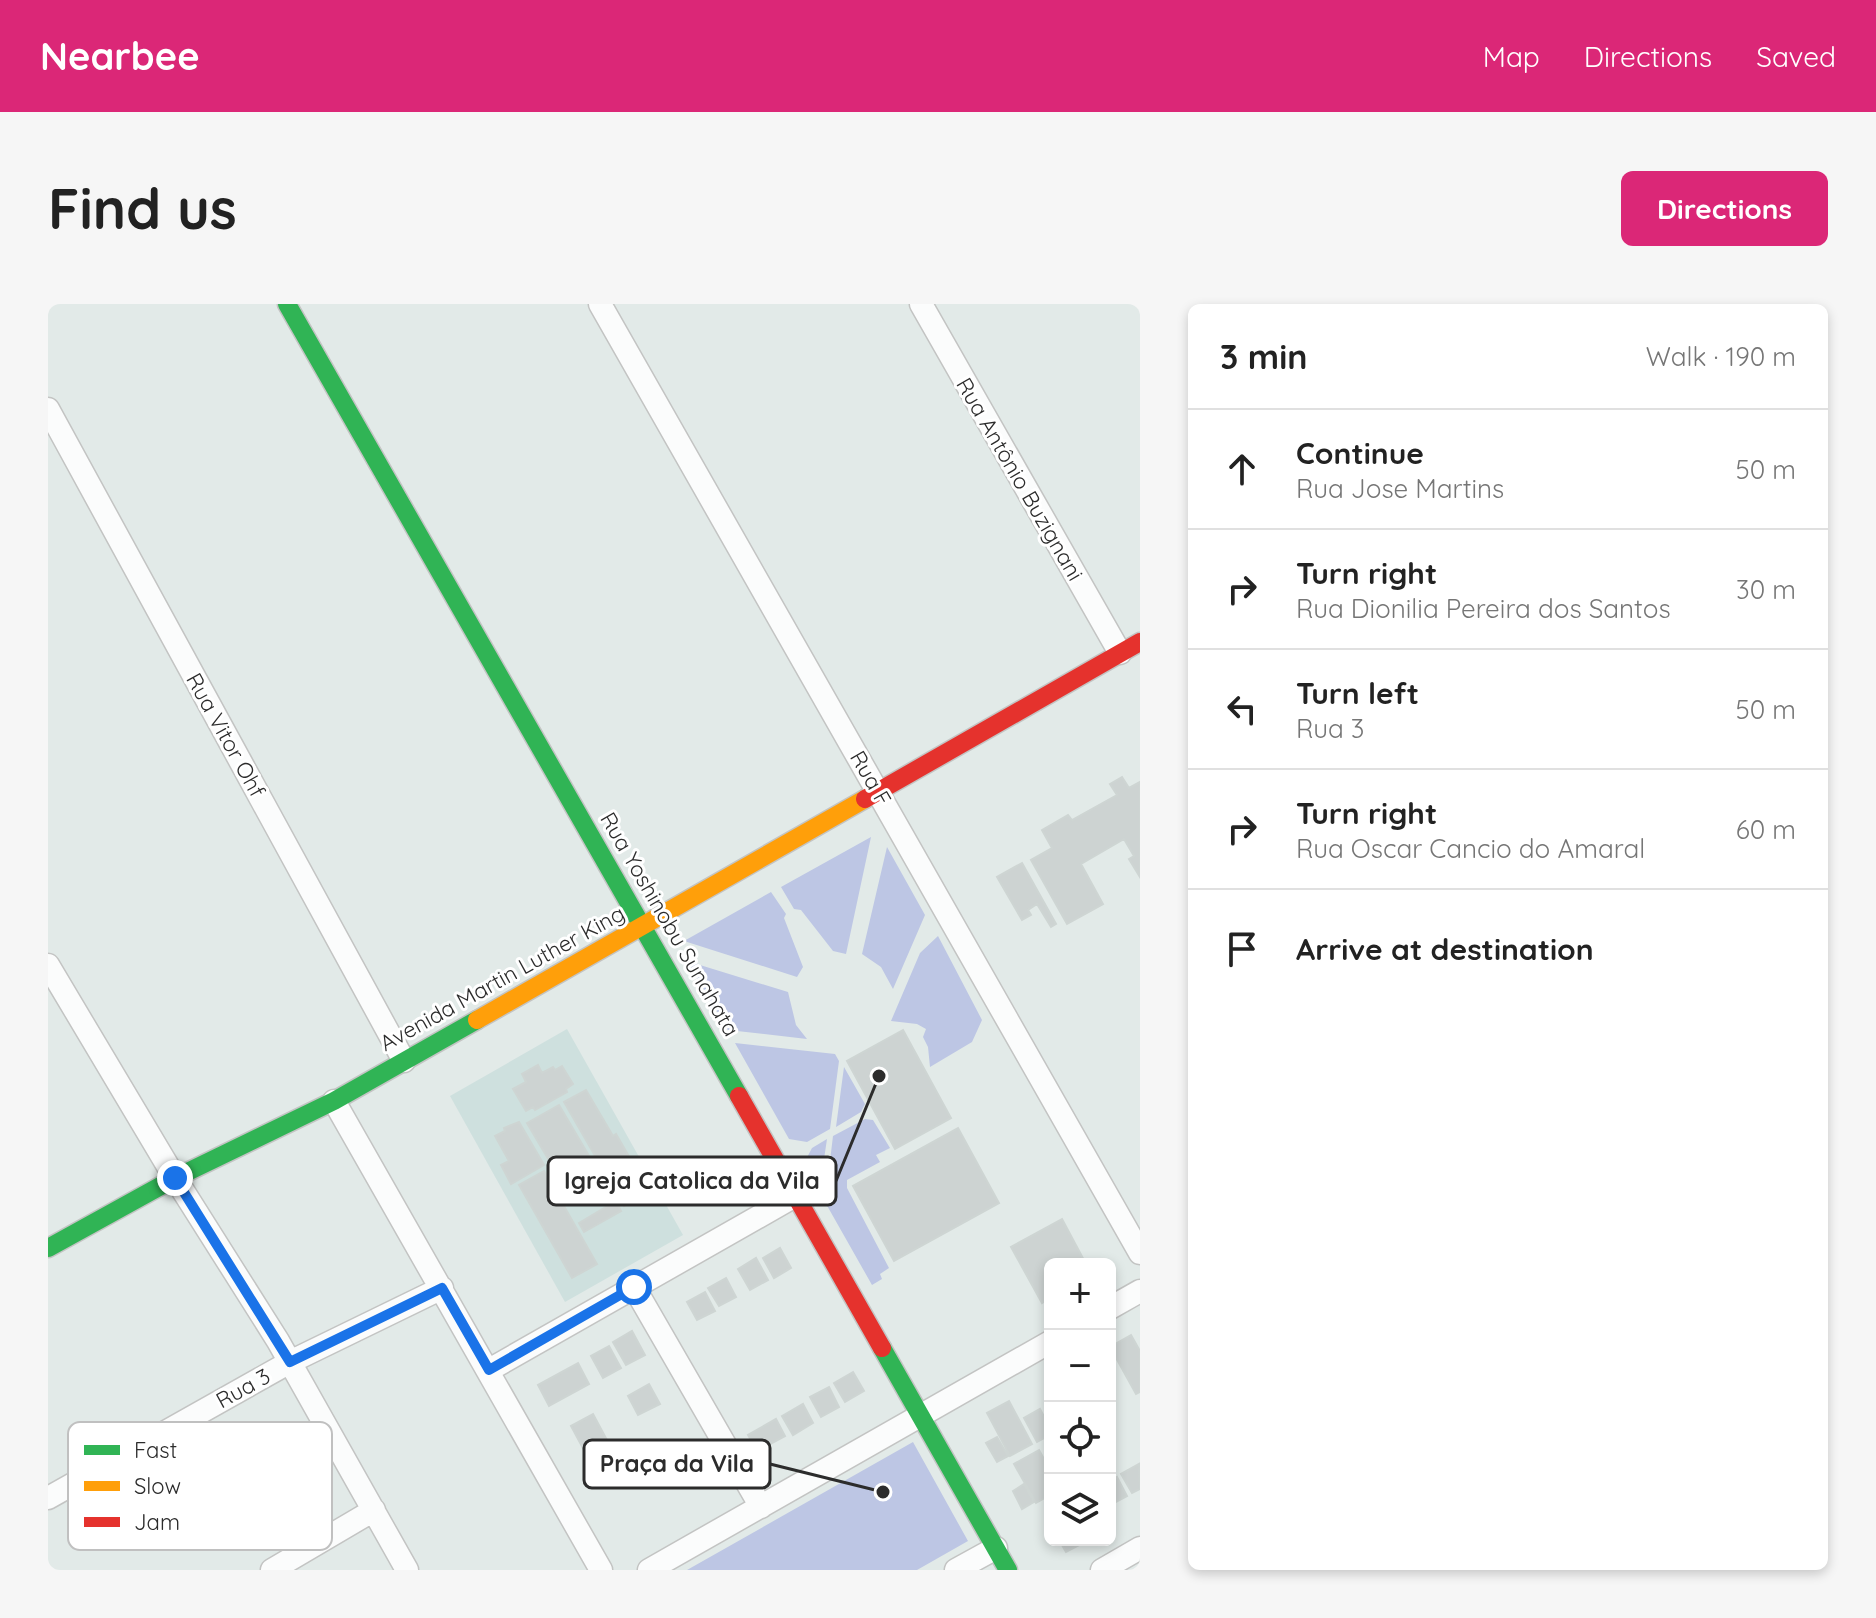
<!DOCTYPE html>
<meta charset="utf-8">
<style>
:root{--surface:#fff;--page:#f6f6f6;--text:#222;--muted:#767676;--line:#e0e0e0;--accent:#db2777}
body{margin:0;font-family:Quicksand,sans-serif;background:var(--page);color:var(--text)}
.controls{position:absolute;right:24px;bottom:24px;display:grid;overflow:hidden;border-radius:12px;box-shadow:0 4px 12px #0003}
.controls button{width:72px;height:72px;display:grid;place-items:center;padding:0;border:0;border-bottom:2px solid var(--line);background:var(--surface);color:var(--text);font:40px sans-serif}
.stop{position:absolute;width:24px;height:24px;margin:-18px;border:6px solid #1a73e8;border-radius:50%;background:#fff}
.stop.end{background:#1a73e8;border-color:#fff;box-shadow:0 2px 8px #0008}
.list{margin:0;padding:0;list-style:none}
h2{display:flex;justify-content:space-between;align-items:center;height:104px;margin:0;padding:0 32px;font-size:34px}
h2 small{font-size:26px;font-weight:400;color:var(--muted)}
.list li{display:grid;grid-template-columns:52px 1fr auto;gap:24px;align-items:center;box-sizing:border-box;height:120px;padding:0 32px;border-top:2px solid var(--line)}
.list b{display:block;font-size:30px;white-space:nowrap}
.list p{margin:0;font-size:26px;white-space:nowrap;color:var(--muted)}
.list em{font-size:26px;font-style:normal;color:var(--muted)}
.icon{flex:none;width:44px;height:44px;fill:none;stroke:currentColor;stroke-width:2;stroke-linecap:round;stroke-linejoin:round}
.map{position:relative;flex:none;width:1092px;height:1266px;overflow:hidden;border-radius:12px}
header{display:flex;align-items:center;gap:48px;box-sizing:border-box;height:112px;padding:0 40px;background:var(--accent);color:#fff}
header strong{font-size:38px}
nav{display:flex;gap:44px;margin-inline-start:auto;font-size:28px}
.intro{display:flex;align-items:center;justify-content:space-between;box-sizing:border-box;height:192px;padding:0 48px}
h1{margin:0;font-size:56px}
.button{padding:20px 36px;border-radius:12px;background:var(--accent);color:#fff;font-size:28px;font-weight:700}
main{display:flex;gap:48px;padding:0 48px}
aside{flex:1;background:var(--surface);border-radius:12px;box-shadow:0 4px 12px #0003}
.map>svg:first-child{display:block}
.education{fill:#cee0de}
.green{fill:#bdc6e4}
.building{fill:#cdd3d2;stroke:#ced5d3;stroke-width:2}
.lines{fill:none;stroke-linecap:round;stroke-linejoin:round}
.street-casing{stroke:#c3c4c3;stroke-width:25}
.fast-casing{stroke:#c3c4c3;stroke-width:21}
.slow-casing{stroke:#c3c4c3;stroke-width:21}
.jam-casing{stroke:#c3c4c3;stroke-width:21}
.street{stroke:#fbfcfc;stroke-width:22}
.fast{stroke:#30b455;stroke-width:18}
.slow{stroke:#ff9f0a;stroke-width:18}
.jam{stroke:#e5322d;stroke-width:18}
.route{stroke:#1a73e8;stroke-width:10}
.labels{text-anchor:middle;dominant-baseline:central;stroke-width:6;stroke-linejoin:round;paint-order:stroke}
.street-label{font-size:22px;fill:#2c2c2c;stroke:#fff}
.key{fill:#fff;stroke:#c0c0c0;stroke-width:2}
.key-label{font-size:22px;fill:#2c2c2c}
.leader{fill:none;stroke:#2c2c2c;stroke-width:3}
.callout-dot{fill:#2c2c2c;stroke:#fff;stroke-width:3}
.callout{fill:#fff;stroke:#2c2c2c;stroke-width:3}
.callout-label{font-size:24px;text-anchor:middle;font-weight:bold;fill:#2c2c2c}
</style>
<header>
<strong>Nearbee</strong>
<nav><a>Map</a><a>Directions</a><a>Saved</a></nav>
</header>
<div class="intro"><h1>Find us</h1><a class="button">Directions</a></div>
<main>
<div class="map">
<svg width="1092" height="1266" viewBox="0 0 1092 1266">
<rect width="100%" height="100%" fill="#e2eae8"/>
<path class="education" d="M519,725L635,931L517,998L402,792Z"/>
<path class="green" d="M823,533L798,650L785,647L753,606L746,605L733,583Z
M839,543L877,611L845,685L833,663L814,650Z
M723,588L738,610L736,614L755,663L749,673L636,637Z
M890,632L934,716L924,738L882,763L880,743L875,733L878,725L869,720L843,717L872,649Z
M639,657L740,688L748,721L759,735L680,726Z
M687,739L787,750L791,757L782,825L759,838L741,835Z
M796,763L817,800L813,808L788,823Z
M817,815L825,816L842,844L828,851L832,858L799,876V884L841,964L832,970L834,975L824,981L777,898L785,832Z
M779,835L771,889L755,861L764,844Z
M865,1138L920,1237L869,1266H639Z"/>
<path class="building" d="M1074,473L1081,484L1092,478V573L1081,555L1086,552L1076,535L1033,560L1055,600L1019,620L983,556L1004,544L994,526L1020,511L1024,516L1069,491L1062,480Z
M974,559L1008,620L1003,623L989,600L980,606L983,611L974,616L949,573Z
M855,726L903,814L847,845L799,757Z
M490,761L494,769L505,763L507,766L514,762L525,780L518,785L519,788L487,806L485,803L478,807L465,785L478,778L474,770Z
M538,786L565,832L568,830L601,887L576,902L516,798Z
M511,801L544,857L512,875L479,819Z
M471,818L496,861L463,880L453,861L461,857L447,832L457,827L456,824Z
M910,824L951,899L846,957L805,882Z
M496,867L549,960L524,974L471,881Z
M568,897L573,907L536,928L531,919Z
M1014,915L1038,960H1002V994L994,999L963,943Z
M732,944L743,964L726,974L715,954Z
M708,954L720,976L702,986L690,965Z
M678,974L688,993L671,1002L660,984Z
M657,988L667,1007L649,1016L639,998Z
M584,1027L597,1051L578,1061L565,1038Z
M1083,1031L1092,1047V1088L1088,1090L1062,1043Z
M561,1042L573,1064L555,1074L543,1052Z
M530,1059L541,1080L501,1102L490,1081Z
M805,1068L816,1087L797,1098L786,1079Z
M601,1080L612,1100L590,1111L580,1092Z
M781,1083L791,1103L773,1113L762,1093Z
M961,1097L984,1140L962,1152L939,1109Z
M755,1100L765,1119L745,1131L734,1112Z
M992,1105L1002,1124V1131L989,1138L976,1114Z
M545,1110L567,1151L545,1163L523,1122Z
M728,1115L737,1132L709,1147L700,1131Z
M949,1133L960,1152L949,1158L938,1139Z
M991,1146L1002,1166V1191L988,1199L966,1160Z
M1091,1160L1092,1185L1084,1189L1073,1170Z
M1069,1173L1079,1192L1062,1201V1177Z
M976,1180L986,1198L974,1205L965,1187Z
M1011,1236H1038L1039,1237L1018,1248Z"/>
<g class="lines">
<defs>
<path id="street" d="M552,0L1092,949
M873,0L1072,349
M0,105L356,757
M0,661L127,874L230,1037L359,1266
M286,797L553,1266
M586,983L713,1203
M1062,1004L1092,987
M441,1066L747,892
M0,1194L242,1058L394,984
M224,1266L326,1206
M601,1266L1002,1038
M908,1266L948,1244
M1054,1266L1092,1244"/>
<path id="fast" d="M239,0L691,792
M0,944L127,874L286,797L429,716
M834,1044L960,1266"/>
<path id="slow" d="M429,716L817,495"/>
<path id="jam" d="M817,495L1092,338
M691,792L834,1044"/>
</defs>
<use href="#street" class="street-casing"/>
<use href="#fast" class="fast-casing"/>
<use href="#slow" class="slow-casing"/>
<use href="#jam" class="jam-casing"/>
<use href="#street" class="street"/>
<use href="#fast" class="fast"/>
<use href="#slow" class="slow"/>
<use href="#jam" class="jam"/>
</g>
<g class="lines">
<path class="route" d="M127,874L242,1058L394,984L441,1066L586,983"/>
</g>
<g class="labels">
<g class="street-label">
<text transform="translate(972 175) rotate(60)">Rua Antônio Buzignani</text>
<text transform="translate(178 431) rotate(61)">Rua Vitor Ohf</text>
<text transform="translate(823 474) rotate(60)">Rua F</text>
<text transform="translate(622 620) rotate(60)">Rua Yoshinobu Sunahata</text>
<text transform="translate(454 674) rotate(-29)">Avenida Martin Luther King</text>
<text transform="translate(195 1084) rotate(-29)">Rua 3</text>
</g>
</g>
<rect x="20" y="1118" width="264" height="128" rx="12" class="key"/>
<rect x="36" y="1141" width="36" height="10" fill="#30b455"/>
<rect x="36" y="1177" width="36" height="10" fill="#ff9f0a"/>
<rect x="36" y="1213" width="36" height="10" fill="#e5322d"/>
<g class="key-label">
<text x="86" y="1154">Fast</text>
<text x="86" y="1190">Slow</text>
<text x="86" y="1226">Jam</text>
</g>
<path class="leader" d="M831 772L788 877M835 1188L722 1160"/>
<g class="callout-dot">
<circle cx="831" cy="772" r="8"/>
<circle cx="835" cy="1188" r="8"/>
</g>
<g class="callout">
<rect x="500" y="853" width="288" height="48" rx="8"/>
<rect x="536" y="1136" width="186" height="48" rx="8"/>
</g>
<g class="callout-label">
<text x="644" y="885">Igreja Catolica da Vila</text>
<text x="629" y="1168">Praça da Vila</text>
</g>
</svg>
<div class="controls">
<button>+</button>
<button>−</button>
<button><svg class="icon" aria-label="locate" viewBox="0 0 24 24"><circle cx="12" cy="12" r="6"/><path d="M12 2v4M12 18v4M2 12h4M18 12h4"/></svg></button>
<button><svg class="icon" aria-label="layers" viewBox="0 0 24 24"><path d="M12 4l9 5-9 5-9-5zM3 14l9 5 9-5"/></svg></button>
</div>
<div class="stop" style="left:586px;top:983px"></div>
<div class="stop end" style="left:127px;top:874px"></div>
</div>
<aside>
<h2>3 min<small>Walk · 190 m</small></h2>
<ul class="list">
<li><svg class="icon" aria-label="ahead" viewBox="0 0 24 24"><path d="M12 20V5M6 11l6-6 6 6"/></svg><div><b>Continue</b><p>Rua Jose Martins</p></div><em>50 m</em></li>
<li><svg class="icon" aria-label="right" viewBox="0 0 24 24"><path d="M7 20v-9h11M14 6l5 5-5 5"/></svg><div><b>Turn right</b><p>Rua Dionilia Pereira dos Santos</p></div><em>30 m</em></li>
<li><svg class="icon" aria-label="left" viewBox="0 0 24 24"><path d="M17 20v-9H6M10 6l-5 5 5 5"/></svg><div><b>Turn left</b><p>Rua 3</p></div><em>50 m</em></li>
<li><svg class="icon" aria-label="right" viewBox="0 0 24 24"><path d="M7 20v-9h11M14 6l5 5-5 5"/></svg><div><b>Turn right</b><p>Rua Oscar Cancio do Amaral</p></div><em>60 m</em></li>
<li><svg class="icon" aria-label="arrive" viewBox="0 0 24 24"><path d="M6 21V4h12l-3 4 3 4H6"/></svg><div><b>Arrive at destination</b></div></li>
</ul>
</aside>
</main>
